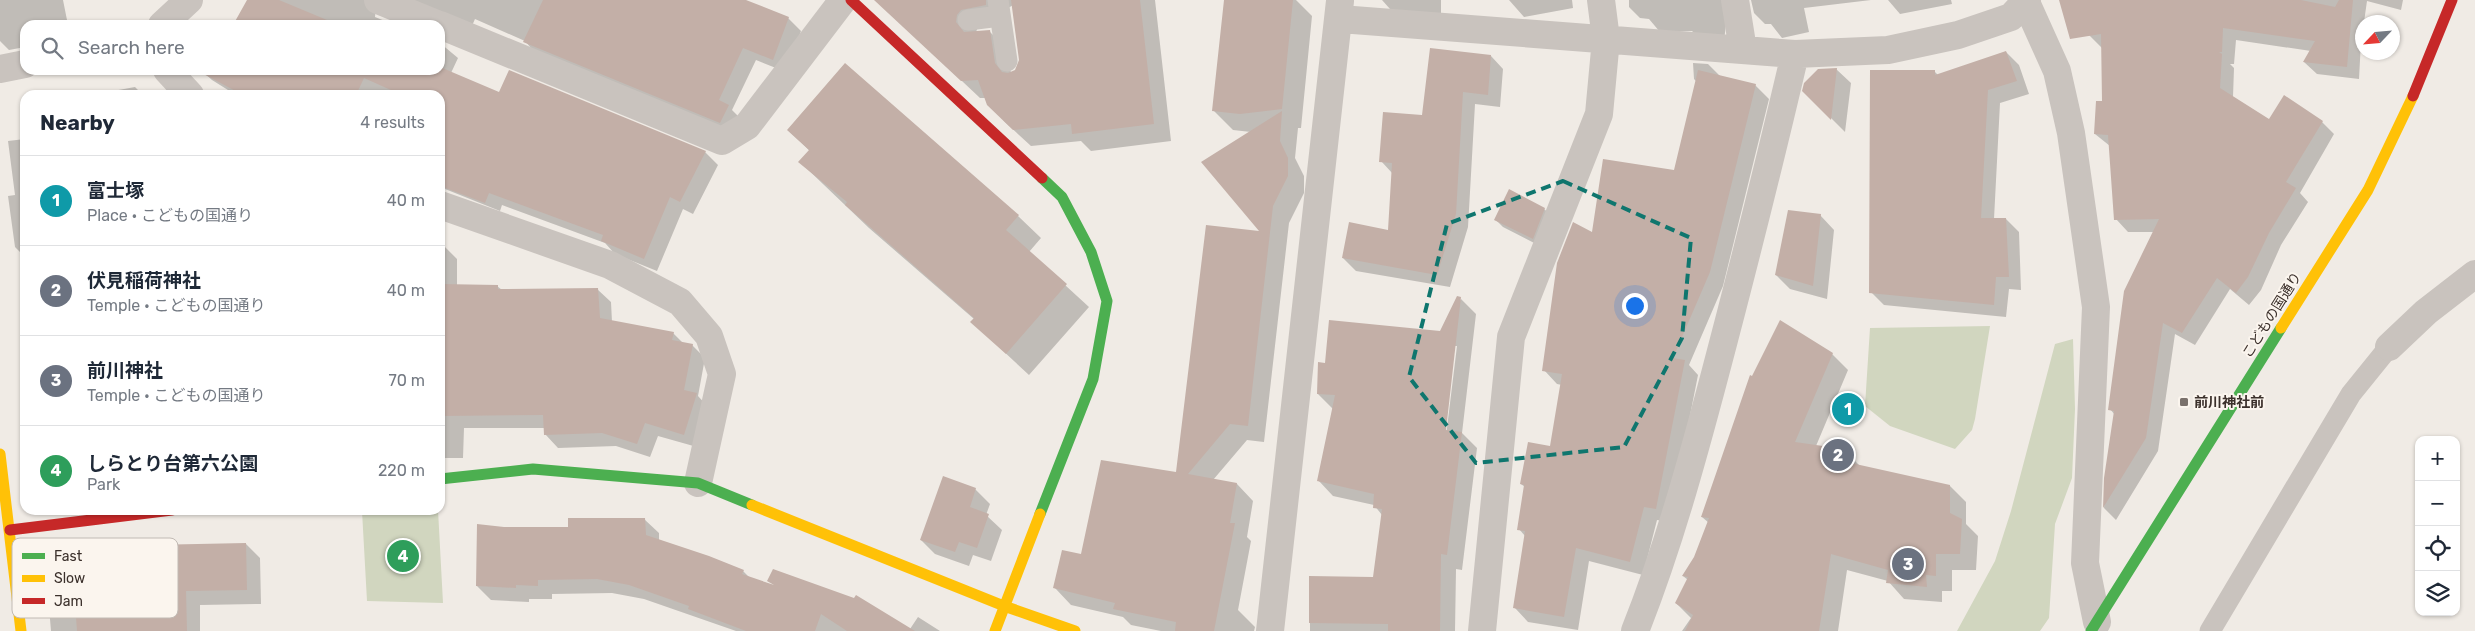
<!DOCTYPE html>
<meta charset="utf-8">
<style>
:root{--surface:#fff;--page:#f6f6f7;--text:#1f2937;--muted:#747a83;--line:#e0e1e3;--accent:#d93025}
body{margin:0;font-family:Rubik,"Noto Sans JP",sans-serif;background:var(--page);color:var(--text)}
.controls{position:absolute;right:15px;bottom:15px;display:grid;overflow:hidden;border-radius:10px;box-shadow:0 1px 4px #0004}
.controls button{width:45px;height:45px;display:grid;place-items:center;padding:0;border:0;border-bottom:1px solid var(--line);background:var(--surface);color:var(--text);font:25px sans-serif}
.compass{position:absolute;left:2355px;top:15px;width:45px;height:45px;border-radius:50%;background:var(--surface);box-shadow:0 1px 4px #0004;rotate:244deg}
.you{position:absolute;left:1634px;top:305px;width:18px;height:18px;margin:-12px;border:4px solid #fff;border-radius:50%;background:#1a73e8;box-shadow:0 0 0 8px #1a73e833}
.badge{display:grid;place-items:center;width:32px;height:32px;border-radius:50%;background:var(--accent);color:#fff;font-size:16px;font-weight:700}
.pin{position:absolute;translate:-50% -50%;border:2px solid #fff;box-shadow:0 1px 5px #0006}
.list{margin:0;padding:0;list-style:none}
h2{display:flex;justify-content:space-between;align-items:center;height:65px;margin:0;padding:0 20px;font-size:21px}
h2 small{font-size:16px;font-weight:400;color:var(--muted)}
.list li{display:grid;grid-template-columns:32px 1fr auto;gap:15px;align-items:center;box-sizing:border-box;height:90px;padding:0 20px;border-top:1px solid var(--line)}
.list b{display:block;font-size:19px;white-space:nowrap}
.list p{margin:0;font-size:16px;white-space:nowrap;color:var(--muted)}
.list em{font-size:16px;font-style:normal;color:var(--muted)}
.icon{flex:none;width:28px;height:28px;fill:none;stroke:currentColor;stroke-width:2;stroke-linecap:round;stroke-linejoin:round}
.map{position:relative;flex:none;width:2475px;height:631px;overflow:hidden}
.search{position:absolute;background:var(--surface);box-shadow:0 1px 4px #0004;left:20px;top:20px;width:425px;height:55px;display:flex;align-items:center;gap:12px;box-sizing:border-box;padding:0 18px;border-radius:15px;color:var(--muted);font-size:19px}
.panel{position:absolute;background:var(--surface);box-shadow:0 1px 4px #0004;left:20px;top:90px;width:425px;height:425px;border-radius:15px}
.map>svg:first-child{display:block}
.green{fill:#d1d6bf}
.shadow{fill:#0003;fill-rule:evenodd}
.building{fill:#c3afa7}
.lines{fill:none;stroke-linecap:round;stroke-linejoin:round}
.lane{stroke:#c9c3be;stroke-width:21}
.street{stroke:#c9c3be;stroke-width:28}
.fast{stroke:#4caf50;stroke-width:11}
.slow{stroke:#ffc107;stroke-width:11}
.jam{stroke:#c62828;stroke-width:11}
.marked{fill:none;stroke:#0f766e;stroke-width:4;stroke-dasharray:10 6;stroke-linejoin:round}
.poi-dot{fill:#7a716c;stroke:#fbf5ee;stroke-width:2}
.labels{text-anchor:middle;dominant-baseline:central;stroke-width:4;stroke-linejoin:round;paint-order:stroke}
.street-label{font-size:14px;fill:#3b302b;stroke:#fbf5ee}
.poi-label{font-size:14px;font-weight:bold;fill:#3b302b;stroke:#fbf5ee;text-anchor:start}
.key{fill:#fbf5ee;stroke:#c1bab4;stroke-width:1}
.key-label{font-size:14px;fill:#3b302b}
</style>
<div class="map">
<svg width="2475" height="631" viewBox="0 0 2475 631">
<rect width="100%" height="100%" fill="#f0ebe5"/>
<path class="green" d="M1990,326L1975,419L1972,430L1955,449L1890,426L1865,406L1870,328Z
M2073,339L2075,409L2072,478L2055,524L2049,618L2040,631H1957L1995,561L2011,511L2055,344Z
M438,510L443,603L367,601L362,511Z"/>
<path class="shadow" d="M0,0H63L68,25H25V47L9,50L0,41Z
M248,0H382L376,7L375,17L395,25H235Z
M403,0H743L788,18L801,31L786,72L756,60L732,110L741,119L733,135L537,55L525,41L475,19L471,28Z
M876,0H1155L1171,141L1091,151L1081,141L1031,146L1005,122L985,98H980ZM1013,5L1021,59L1016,71L1011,73L1007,49L989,31L976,32L978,27Z
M1225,0H1296L1312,16L1301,128H1298L1295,158L1304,176V193L1289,223L1264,442L1247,440L1213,480L1237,484L1253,501L1247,537L1251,541L1238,610L1255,627L1254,631H1161L1131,625L1123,617L1071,605L1055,588L1082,555L1177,474L1262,232L1251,132L1233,130L1214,111Z
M1382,0H1441V17L1398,18Z
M1509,0H1572L1573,8L1524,17Z
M1629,0H1735L1726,23L1724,42L1701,40L1692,31L1660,32L1649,19L1640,18L1629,7Z
M1751,0H1871L1804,8L1809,32L1782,38L1771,24H1765L1754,13Z
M1888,0H1951L1952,4L1900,14Z
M2080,0H2403L2401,10L2367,1L2364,22H2362L2359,79L2317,74L2304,62L2311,51L2236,40L2234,64H2230L2234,68L2233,97L2270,121L2322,122L2334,134L2300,193L2308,202L2281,245L2261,290L2249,305L2230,289L2195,345L2175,334L2158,451L2116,520L2104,508L2106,478L2115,415L2110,409L2155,232H2128L2116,219L2110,146L2095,134L2103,103L2102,48L2089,35Z
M440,43L458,58L451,73L500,94L705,152L718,165L693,214L683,209L657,271L615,254L605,243L502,205L500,211L440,187V95H236L212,80L201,70H440Z
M2006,52L2019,65L2029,94L2000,103L1994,219H2006L2019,232L2021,290L2009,289L2006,317L1884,305L1871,292L1935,72L1938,75Z
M1491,56L1503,69L1500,107L1475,104L1468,227L1450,287L1356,271L1343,258L1389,231L1393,174L1381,161L1423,116Z
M1693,63L1708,64L1721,77L1755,85L1769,99L1723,286L1689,365L1698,375L1669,522L1657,520L1643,575L1589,561L1578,630L1528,622L1515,608L1525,536L1519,529L1525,487L1521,484L1551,447L1562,385L1557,384L1544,370L1593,234L1675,172L1697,82L1694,79Z
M845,64L1018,216L1041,238L1029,252L1089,307L1029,375L972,322L974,319L869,228L800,162L810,151L788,130Z
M1836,69L1851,83L1845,132L1804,91Z
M135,87L142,94L159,92L162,95H91Z
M25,139V257L15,247L8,196L15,195L8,141Z
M1544,209L1552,216L1540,246L1503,227L1496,220Z
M1820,215L1834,230L1827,299L1790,289L1776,275Z
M440,246H444L457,259V285L497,286L502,290L597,289L611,302L612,322L673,333L684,344L692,345L705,358L698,396L709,408L697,447L658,436L650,457L616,446L558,448L545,434V428H464L463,458H440Z
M1461,299L1476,314L1462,433L1477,448L1462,570L1456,569L1455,631H1310V578H1375L1382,515L1374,505L1333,496L1318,480L1333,409L1318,394L1326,364L1440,332ZM1454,346H1457L1446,436H1444Z
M1832,354L1848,370L1816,446L1844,450L1860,466L1950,486L1966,502V524L1978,536L1976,570H1952V591H1942V602L1904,599L1888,581L1847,570L1838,631H1682L1691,618L1676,603L1688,580L1683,576L1695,557L1709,523L1702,517Z
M975,489L990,504L986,515L1002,530L991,561L973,555L969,566L935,554L921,540Z
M644,519L659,533V540L743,571L750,578L910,629L918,617L940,631H736L644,599L612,593L552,594V599H529V602L491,600L477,586L504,528H570Z
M246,544L260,558L261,604L200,605V631H51L48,595L44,591L124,552Z"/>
<path class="building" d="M247,0H279L339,25H233Z
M543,0H746L789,17L773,60L743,48L719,100L729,105L720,123L523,42Z
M874,0H986V5L961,10L957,15L956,22L964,32L990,30L995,63L1002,72L1008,73L1015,70L1019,60L1011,0H1140L1154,124L1072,134L1071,124L1013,130L987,105L978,80L961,81Z
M1224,0H1293L1282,109L1240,114L1212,111Z
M2059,0H2301L2335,7L2339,0H2353L2347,67L2303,62L2315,41L2223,28L2222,52H2219L2222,54L2220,88L2269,119L2284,95L2323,121L2286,182L2296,188L2269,233L2248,277L2236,293L2217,278L2182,333L2163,323L2146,438L2103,508L2104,478L2114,411L2108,410L2124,291L2159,219L2114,220L2108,135L2094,134L2096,101H2102L2101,34L2070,39Z
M1430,48L1491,55L1488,95L1463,92L1456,214L1437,275L1342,258L1349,222L1388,230L1392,163L1379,162L1383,112L1422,115Z
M2006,51L2017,81L1988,90L1981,218H2006L2009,277H1996L1994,305L1869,293L1870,70H1935V75Z
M845,63L1019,215L1006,230L1067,284L1006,354L970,322L974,318L845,205L847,202L798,162L809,150L787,130Z
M440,67L499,92L509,70L706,151L680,202L670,197L644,259L601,241L603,235L489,193L485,203L440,186V95H402L364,78L356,95H243L196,70H440Z
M1837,68L1831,120L1802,91L1804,83L1818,69Z
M1698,70L1756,84L1710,272L1673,358L1685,360L1656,509L1644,507L1630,562L1576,548L1564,617L1513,608L1525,531L1517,530L1524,485L1520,484L1528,442L1550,446L1562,374L1542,371L1557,263L1573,222L1592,232L1603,159L1674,170Z
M1282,111L1280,141L1288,158V176L1273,206L1248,426L1230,424L1188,474L1237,483L1230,523H1235L1214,631H1175L1176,622L1113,609L1115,603L1053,588L1062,550L1081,554L1101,460L1176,472L1206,225L1259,231L1201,162Z
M1509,189L1545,208L1533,239L1494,220Z
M1788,210L1821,214L1813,286L1775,275Z
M440,284L498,285V289L598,288L600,318L674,332L672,340L693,344L684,390L697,393L684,435L645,423L637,444L602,433L544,435L543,415L440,416Z
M1457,296L1461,297L1446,430L1462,432L1447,555L1441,554L1440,631H1388V624L1309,623V576L1373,577L1382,509L1373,508L1374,494L1317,481L1335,395L1317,394L1318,362L1325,363L1329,320L1440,331Z
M1780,320L1833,353L1795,442L1844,449L1842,461L1950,485V513L1962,519L1960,554H1936V576L1926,575L1927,587L1886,583L1888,570L1831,554L1819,631H1685L1693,615L1675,603L1688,577L1682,576L1694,557L1709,518L1701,517L1750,375L1752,376Z
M943,476L976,488L970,507L989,514L977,548L959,542L955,552L920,540Z
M568,518H645L646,535L709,556L744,570L742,574L774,585L767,581L773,569L854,598L856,595L915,631H847L821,614L815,631H746L688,609L689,606L629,585L597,579L538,580V586L516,585V588L476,586L477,524L504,527H568Z
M246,543L247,590L186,591L187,631H77L74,590L43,592L41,555L122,551V547L149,545Z"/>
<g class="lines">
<path class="lane" d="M998,0L1007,61
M968,20L1000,16
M2210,631L2351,394L2389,347"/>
<path class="street" d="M378,0L439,25
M1735,0L1743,50
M2025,0L2057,71L2071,133L2096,307L2085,563L2097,622
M1340,19L1795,54L1888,50L1958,35L2011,17L2027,0
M162,25L189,0
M440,25L722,141L747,126L843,0
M0,69L25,64
M167,70L190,95
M440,205L610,265L680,302L709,336L722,374L698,483
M2389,347L2426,312L2475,274
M1270,631L1340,1
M1482,631L1511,337L1599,114L1606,39L1601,0
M1635,631C1668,548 1692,461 1715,374C1743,268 1770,161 1795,54"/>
<path class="fast" d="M440,479L533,469L698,483L752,505
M1040,514L1093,379L1107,301L1091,252L1062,197L1042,178
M2091,631L2281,328"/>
<path class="slow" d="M2281,328L2368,190L2413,96
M0,454L21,631
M752,505L1004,606L1075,631
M995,631L1040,514"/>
<path class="jam" d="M851,0L1042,178
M2413,96L2452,0
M10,530L172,510"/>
</g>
<path class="marked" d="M1563,181L1691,238L1682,338L1624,447L1476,463L1409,377L1447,224Z"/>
<rect class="poi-dot" x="2179" y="397" width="10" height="10" rx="2.5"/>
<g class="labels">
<g class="street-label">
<text transform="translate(2272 315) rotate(-58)">こどもの国通り</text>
</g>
<g class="poi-label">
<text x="2194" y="402">前川神社前</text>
</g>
</g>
<rect x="12" y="538" width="166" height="80" rx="8" class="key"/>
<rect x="22" y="553" width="23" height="6" fill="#4caf50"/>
<rect x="22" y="575" width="23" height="7" fill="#ffc107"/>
<rect x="22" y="598" width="23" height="6" fill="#c62828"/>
<g class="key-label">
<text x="54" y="561">Fast</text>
<text x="54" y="583">Slow</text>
<text x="54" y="606">Jam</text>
</g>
</svg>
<div class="controls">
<button>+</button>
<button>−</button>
<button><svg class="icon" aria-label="locate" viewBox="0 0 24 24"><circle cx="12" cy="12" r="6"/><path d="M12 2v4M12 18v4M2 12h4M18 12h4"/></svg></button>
<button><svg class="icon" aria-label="layers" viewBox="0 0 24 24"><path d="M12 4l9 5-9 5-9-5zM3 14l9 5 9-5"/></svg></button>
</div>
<svg class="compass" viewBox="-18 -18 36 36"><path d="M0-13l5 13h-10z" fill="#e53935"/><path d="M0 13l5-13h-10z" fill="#747a83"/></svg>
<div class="you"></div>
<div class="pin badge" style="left:1848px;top:409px;background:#0f9aa8">1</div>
<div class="pin badge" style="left:1838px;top:455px;background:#6b7280">2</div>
<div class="pin badge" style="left:1908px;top:564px;background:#6b7280">3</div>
<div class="pin badge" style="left:403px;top:556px;background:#2e9e5b">4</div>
<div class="search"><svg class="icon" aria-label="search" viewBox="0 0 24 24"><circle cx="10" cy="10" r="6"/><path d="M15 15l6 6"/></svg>Search here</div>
<section class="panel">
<h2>Nearby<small>4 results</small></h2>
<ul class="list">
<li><span class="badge" style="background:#0f9aa8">1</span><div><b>富士塚</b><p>Place · こどもの国通り</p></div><em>40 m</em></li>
<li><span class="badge" style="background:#6b7280">2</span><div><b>伏見稲荷神社</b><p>Temple · こどもの国通り</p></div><em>40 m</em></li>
<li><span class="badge" style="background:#6b7280">3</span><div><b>前川神社</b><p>Temple · こどもの国通り</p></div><em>70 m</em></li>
<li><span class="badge" style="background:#2e9e5b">4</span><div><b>しらとり台第六公園</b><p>Park</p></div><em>220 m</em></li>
</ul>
</section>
</div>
